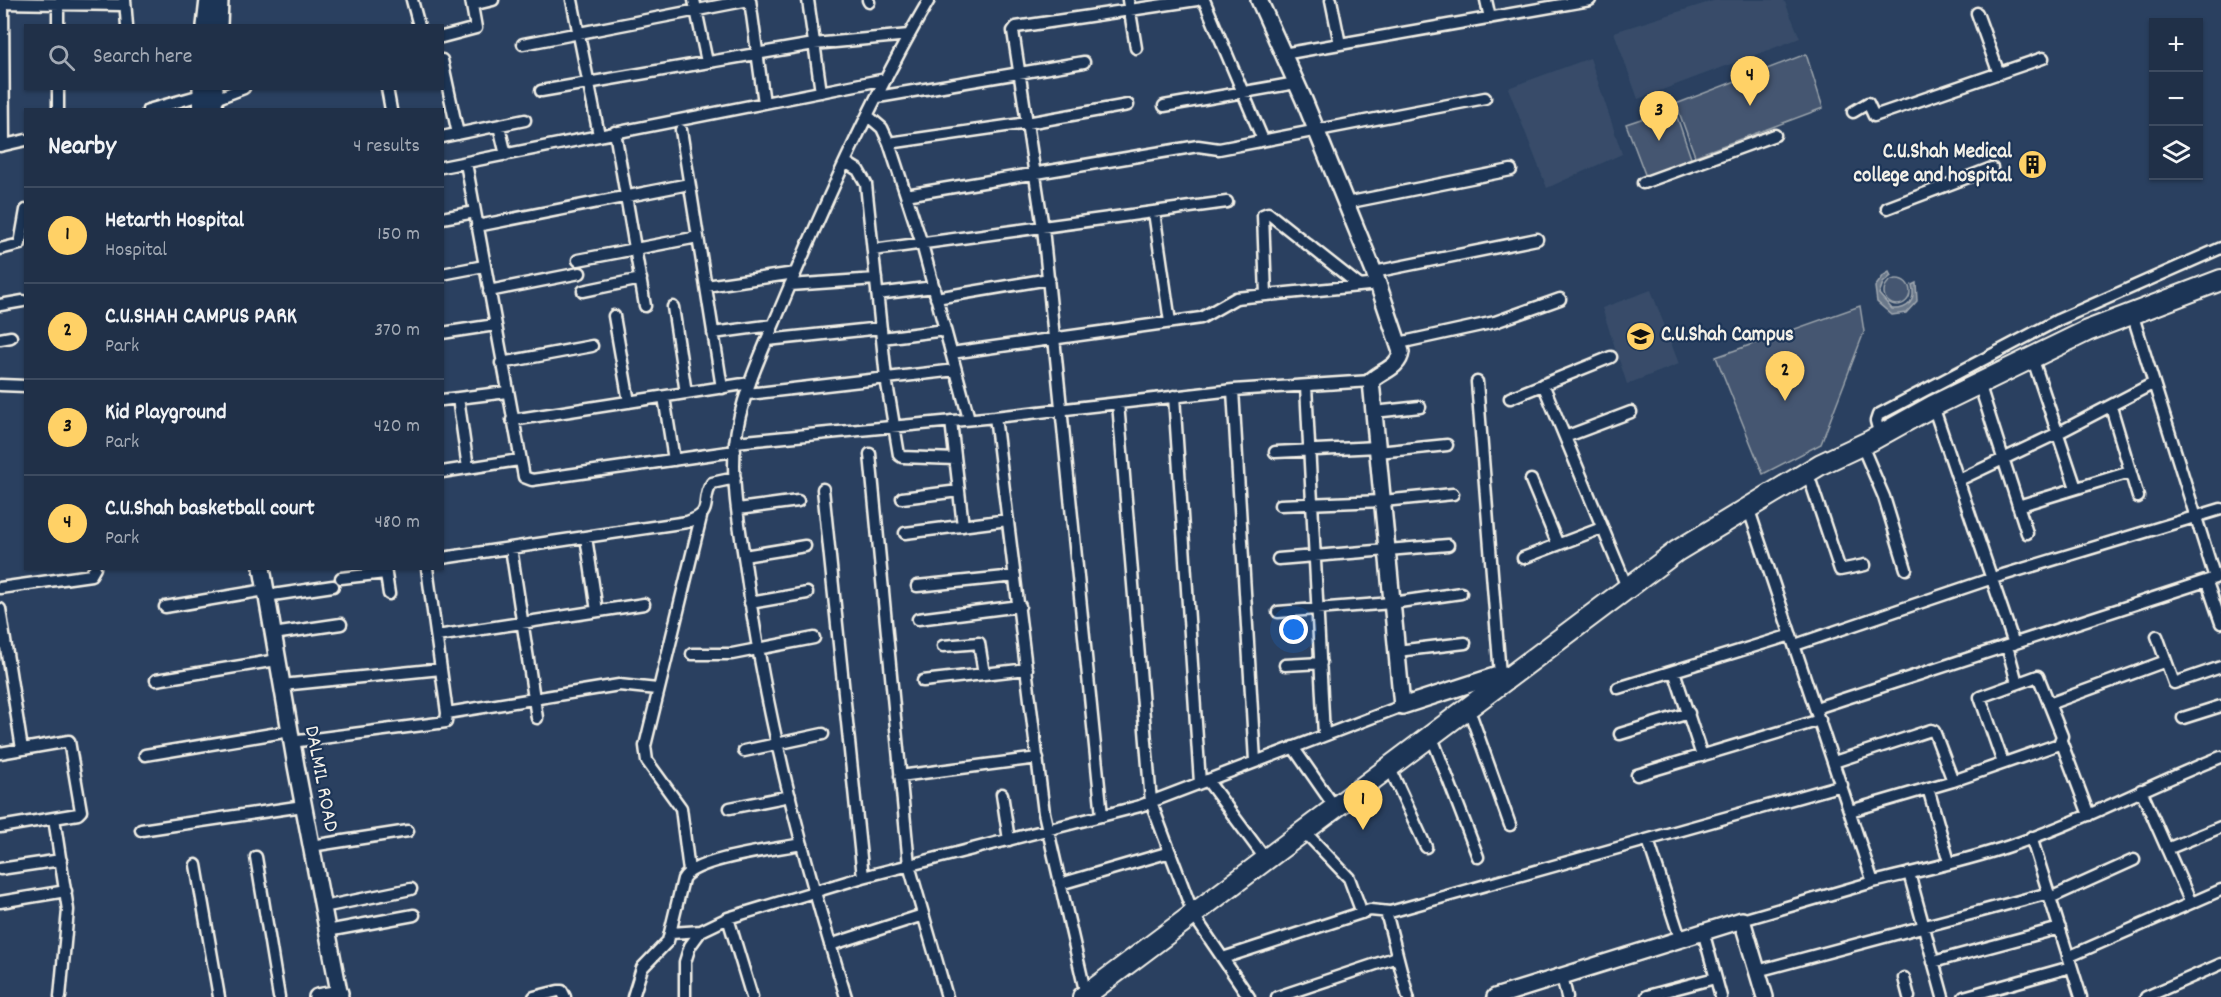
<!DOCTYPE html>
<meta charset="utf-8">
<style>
:root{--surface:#203048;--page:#28384f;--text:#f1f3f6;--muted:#a2a9b4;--line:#3d4b60;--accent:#ffd166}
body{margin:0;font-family:Dekko,sans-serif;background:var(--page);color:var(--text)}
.controls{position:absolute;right:18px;top:18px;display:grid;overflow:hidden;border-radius:0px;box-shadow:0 2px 4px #0004}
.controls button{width:54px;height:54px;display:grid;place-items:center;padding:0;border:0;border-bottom:2px solid var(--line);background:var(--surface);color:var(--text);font:30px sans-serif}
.you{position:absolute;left:1294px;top:630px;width:21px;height:21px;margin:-15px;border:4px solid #fff;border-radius:50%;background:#1a73e8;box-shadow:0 0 0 9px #1a73e833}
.badge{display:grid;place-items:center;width:39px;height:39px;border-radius:50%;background:var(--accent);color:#111;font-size:20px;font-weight:700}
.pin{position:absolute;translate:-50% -50px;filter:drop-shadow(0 2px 3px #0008)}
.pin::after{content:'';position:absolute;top:32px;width:21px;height:18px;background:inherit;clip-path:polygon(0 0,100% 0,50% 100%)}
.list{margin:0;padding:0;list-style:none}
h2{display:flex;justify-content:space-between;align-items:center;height:78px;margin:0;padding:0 24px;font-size:26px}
h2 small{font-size:20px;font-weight:400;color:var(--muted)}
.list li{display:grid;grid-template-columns:39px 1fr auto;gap:18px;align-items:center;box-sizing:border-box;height:96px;padding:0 24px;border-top:2px solid var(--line)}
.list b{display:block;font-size:22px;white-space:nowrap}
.list p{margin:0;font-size:20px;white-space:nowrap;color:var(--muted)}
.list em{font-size:20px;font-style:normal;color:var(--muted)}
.icon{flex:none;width:33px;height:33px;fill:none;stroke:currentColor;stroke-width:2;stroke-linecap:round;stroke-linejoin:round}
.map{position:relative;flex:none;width:2221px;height:997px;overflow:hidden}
.search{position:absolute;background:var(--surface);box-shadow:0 2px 4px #0004;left:24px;top:24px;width:420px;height:66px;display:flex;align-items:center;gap:15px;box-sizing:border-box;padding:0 21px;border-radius:0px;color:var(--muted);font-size:22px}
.panel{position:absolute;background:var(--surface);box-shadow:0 2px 4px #0004;left:24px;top:108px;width:420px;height:462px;border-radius:0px}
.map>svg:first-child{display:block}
.built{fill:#374c69}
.green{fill:#445771;stroke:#9ca4ac;stroke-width:1.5}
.water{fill:#6a788a;stroke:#a1a8b0;stroke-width:1.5}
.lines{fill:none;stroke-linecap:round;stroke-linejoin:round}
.street-casing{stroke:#f4f1e8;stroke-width:15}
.secondary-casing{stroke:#f4f1e8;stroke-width:20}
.highway-casing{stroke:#f4f1e8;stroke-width:24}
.street{stroke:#1d3557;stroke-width:10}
.secondary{stroke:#1d3557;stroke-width:15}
.highway{stroke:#1d3557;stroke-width:20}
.labels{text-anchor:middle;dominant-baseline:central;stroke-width:4.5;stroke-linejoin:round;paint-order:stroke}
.poi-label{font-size:21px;font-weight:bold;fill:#f4f1e8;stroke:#1d3557;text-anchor:end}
.street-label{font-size:21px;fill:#f4f1e8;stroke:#1d3557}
</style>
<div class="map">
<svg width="2221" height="997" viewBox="0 0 2221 997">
<rect width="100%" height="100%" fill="#2a4060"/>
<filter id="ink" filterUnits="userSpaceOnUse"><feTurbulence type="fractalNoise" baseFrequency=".0167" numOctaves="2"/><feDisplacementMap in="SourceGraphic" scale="12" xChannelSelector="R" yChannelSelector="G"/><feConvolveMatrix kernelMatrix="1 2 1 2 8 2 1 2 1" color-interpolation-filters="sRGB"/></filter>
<g filter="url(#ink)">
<path class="built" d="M1716,0H1784L1800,38L1638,99L1614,32Z
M1590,58L1622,154L1547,188L1508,88Z
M1651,290L1679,364L1627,384L1602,308Z"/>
<path class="green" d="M1806,54L1823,108L1695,156L1676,104Z
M1674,108L1691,158L1646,177L1626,124Z
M1884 292a13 13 0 1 1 26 0a13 13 0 1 1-26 0Z
M1860,306L1864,332L1821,444L1763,474L1716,357Z"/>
<path class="water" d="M1889,272L1891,276L1883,283L1879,294L1892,309C1909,310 1916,300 1912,285L1916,283L1917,301L1906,313L1892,315L1877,302L1875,287L1884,275Z"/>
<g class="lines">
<defs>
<path id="street" d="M125,0L127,26
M412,0L419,26
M572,0L599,135
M694,0L707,62
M750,0L764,103
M808,0L821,92
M868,0L869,2
M1128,0L1136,48
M1204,0L1263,140
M1331,0L1340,44
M1486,0L1490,18
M3,2L4,145
M0,3L121,5L125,0
M472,5L493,0
M1977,13L1999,74
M58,26V4
M442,37L476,28L471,0
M523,44L749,0
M1283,54L1590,0
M442,60L458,134
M58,88V110
M387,88L391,110
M541,91L814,44L909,35
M878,97L1084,62
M215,99L244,88
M1164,106L1296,83
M148,110L201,95
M1853,112L1868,103L1874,116L2043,58
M868,116L882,128L889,143L922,244L969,419
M499,126L506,155
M681,130L722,388
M615,132L645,306
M442,137L525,120
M889,143L1027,123L1128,105
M0,146L26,140
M845,162L858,170L866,184L886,378L899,455L902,457L955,459
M466,163L524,477L532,480L735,451
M442,167L886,79
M1643,183L1775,135
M906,195L1198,146L1219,149L1485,98
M1346,203L1511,170
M1887,208L1992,168
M1154,212L1170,322
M442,218L475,212
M477,226L689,184
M0,249L20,244L26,210
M873,250L1227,202
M578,260L698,237
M1374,272L1537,239
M442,274L484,266
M790,285L876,279
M706,286L795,273
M489,291L580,273
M583,291L641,279
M877,294L934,287
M1266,295L1263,215L1268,213L1360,286
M936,298L1049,279
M0,305L23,301
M673,307L686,393
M614,316L629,402
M442,333L495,325
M713,333L773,325
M882,338L945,330
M0,339L11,337
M767,340L881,328
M1399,343L1495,322L1560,299
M951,353L1201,318L1236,298L1379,284
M2032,357L2076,488
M501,363L592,346
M1477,382L1500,675
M1979,383L2027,533
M1543,384L1627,587
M0,385L26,386
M1306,386L1324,735
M1233,390L1255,761
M748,394L956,370
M1174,396L1200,783
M664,397L674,460
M458,398L468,468
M1510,398L1611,357
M442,400L507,392
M1118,403L1151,802L1194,916L1249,997
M1933,406L2014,644
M2111,407L2138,497
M1374,412L1420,407
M512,420L750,383
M951,421L963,526
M1880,436L1876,421L1878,415L2058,320L2221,248
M1565,437L1631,412
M735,442L995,417
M1863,448L1884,497L1906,569
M1275,452L1378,447
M1378,452L1447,445
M870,454L909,865L947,997
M442,472L519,460
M1531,480L1558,545
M1810,480L1840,570L1865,565
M1959,480L2058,433L2154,383
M823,489L863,877
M902,498L959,491
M1280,505L1383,501L1453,494
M2018,506L2130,472
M738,509L798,501
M905,533L1008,520
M586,537L597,611
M511,548L537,718
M744,556L805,546
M442,558L687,522C716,512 699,502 712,483L735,478
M1523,558L1602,528
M1278,559L1448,545
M385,568L389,594
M341,578L385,573
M2207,582L2221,623
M917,586L1015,576
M0,588L91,575L95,568
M266,596L333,586
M750,603L807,593
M165,607L265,590
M0,609L22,749
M1278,612L1392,603L1461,593
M918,619L1020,606
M273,634L341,624
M437,636L644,604
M2157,636L2174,683L2221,667
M1795,645L1993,578L2221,509
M943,646L979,643L984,674
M2007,646L2017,683
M1397,651L1465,643
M692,654H732L814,638
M1285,665L1321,663
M1674,671L1702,756
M156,680L277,660
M923,681L1027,669
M282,685L441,669
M1618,688L1791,635
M2049,704L2166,661
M1816,708L2215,578L2132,313
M447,713L619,685L657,689
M1472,718L1510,825
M2183,718L2221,706
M1620,734L1689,713
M2061,741L2089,815
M291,742L446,722L447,713L427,568
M1435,745L1478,857
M1293,747L1336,809
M744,751L823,734
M0,753L69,741L81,811L78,814L0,827
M145,755L290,731
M1834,762L1931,730L1934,731L1953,781
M1393,775L1426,847
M1637,775L1820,720
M900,776L1038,758
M1207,780L1267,861
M1928,788L1949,862
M2141,790L2191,903
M1002,794L1009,840
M730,808L790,796
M1850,811L1953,781L2059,744L2062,736L2038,676L1980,697L2003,763
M1102,816L1043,228L1013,31L1016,27L1197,0
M54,818L68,910L60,997
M141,830L303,806
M1305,832L1349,878L1362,913
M2031,837L2081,997
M1648,840L1680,938
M311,846L408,831
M2167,849L2221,827
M256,857L279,997
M196,865L219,997
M0,869L61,860
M689,871L681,808L647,761L645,746L701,517
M1909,873L1943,997
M1873,882C1914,872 1956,863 1997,850C2074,826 2146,786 2221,757
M1060,884L1170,852
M2050,898L2134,860
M0,902L66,891
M323,907L411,889
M1386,912L1408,997
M728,918L752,997
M1742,920L1873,882L1748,507
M327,931L414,915
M1703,931L1721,997
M671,933L701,931
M830,945L923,915
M2068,957L2221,890
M1223,958L1370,910L1390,912L1842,785
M1933,962L2060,928
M1757,971L2049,893
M1562,976L1567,997
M1904,978L1909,997
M1086,995L1044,813L995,417L1233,390L1371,381
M1647,996L1715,978
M534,997L558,991H562L565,997
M633,997L642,968L668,941L683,879C694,858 778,849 802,844
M685,997V962L690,946L701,931L728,918L863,877L1140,806L1402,706
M846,997C803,858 765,715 746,570C740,529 731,486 735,444C739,397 768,339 786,295C829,194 874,94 929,0
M1277,997L1397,957
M1964,997L2071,967
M2146,997L2221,964"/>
<path id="secondary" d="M1259,0L1304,100L1374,272L1401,352C1399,368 1381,371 1371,381L1402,706L1498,675H1502L1503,682
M205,26L208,0
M219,26L220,0
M201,110V88
M214,110L215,88
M262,568L296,766L340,997
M317,997L340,993
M1495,997L1742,920L1765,997"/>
<path id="highway" d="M1083,997L1677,551L1821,464L1870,441L1933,406L2087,331L2221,280"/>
</defs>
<use href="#street" class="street-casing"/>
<use href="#secondary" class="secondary-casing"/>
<use href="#highway" class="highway-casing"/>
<use href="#street" class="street"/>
<use href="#secondary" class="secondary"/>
<use href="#highway" class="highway"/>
</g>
</g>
<defs>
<symbol id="building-disc" viewBox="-11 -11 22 22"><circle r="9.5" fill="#ffd166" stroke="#1d3557"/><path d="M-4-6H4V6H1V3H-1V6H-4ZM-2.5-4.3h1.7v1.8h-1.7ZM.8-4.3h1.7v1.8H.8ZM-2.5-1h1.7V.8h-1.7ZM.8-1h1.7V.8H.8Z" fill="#111"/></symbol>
<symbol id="university-disc" viewBox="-11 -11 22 22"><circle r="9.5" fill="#ffd166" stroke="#1d3557"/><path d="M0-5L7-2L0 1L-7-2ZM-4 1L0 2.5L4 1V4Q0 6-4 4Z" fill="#111"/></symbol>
</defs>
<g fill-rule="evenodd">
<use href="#building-disc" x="2016" y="148" width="33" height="33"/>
<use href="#university-disc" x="1624" y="320" width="33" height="33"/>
</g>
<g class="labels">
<g class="poi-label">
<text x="2012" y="153">C.U.Shah Medical<tspan x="2012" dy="24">college and hospital</tspan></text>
<text x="1661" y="336" text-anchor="start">C.U.Shah Campus</text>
</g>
<g class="street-label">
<text transform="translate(320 779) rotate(79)">DALMIL ROAD</text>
</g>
</g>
</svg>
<div class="controls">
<button>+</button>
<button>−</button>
<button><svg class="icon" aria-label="layers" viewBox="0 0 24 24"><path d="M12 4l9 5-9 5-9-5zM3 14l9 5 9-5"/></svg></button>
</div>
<div class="you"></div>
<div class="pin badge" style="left:1363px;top:830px">1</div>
<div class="pin badge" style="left:1785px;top:401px">2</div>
<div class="pin badge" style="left:1659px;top:141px">3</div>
<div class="pin badge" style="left:1750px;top:106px">4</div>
<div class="search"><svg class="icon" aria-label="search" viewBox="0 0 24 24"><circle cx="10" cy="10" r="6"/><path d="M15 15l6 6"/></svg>Search here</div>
<section class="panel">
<h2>Nearby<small>4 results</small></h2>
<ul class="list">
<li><span class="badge">1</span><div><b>Hetarth Hospital</b><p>Hospital</p></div><em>150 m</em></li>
<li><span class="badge">2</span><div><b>C.U.SHAH CAMPUS PARK</b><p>Park</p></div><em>370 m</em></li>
<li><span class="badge">3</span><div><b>Kid Playground</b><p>Park</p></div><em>420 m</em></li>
<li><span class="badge">4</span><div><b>C.U.Shah basketball court</b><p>Park</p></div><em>480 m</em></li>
</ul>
</section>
</div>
